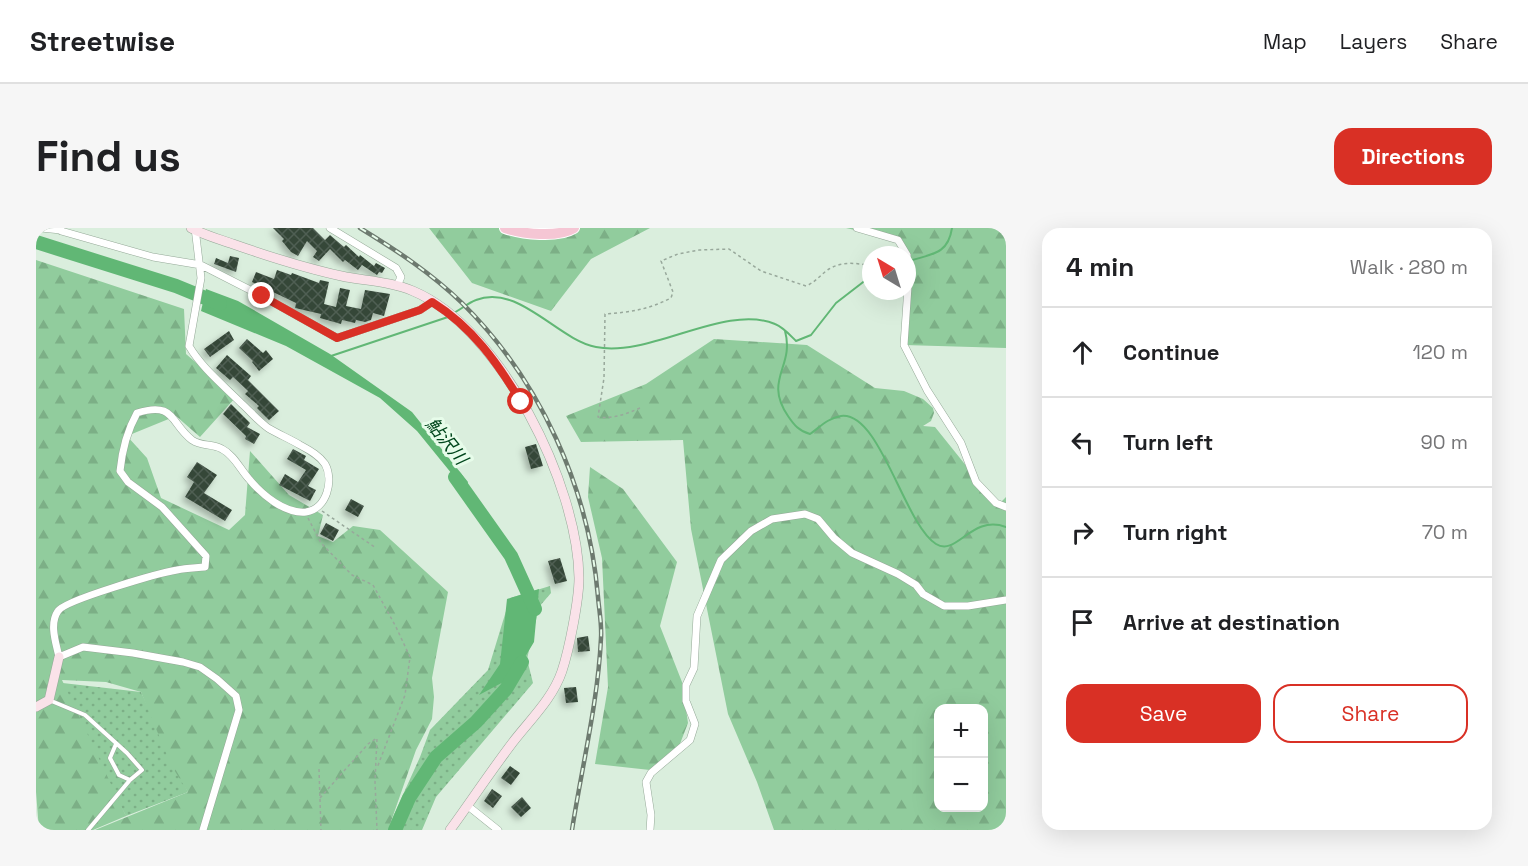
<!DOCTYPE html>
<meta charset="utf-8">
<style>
:root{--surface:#fff;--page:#f6f6f6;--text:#202124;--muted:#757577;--line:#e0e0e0;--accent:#d93025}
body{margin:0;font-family:"Space Grotesk","Noto Sans JP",sans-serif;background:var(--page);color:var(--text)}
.controls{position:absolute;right:18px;bottom:18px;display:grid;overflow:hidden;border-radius:12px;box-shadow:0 6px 24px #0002}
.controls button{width:54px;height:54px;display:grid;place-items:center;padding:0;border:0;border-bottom:2px solid var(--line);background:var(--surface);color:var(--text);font:30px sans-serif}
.compass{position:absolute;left:826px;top:18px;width:54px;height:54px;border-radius:50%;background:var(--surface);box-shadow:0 6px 24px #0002;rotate:322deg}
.stop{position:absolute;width:18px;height:18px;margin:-14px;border:4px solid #d93025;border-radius:50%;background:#fff}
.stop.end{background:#d93025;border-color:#fff;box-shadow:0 2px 6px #0008}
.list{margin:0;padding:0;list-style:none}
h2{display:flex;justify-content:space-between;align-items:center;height:78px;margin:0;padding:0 24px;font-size:26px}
h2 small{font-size:20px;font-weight:400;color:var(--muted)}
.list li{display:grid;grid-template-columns:39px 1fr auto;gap:18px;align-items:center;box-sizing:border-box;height:90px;padding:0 24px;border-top:2px solid var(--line)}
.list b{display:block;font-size:22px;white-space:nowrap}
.list em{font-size:20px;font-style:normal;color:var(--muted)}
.actions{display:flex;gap:12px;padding:18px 24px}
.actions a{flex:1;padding:14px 0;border:2px solid var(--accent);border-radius:18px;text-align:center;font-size:21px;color:var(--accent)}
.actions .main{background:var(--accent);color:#fff}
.icon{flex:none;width:33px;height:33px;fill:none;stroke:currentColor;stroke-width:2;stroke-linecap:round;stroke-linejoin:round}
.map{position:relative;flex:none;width:970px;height:602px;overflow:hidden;border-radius:18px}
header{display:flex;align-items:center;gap:36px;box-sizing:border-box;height:84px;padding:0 30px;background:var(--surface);border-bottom:2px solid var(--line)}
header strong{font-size:28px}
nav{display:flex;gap:33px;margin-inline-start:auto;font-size:21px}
.intro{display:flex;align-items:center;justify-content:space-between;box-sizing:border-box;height:144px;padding:0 36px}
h1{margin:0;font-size:42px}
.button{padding:15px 27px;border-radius:18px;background:var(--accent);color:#fff;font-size:21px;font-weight:700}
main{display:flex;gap:36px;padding:0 36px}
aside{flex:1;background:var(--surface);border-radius:18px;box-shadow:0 6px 24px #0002}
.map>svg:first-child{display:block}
.grass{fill:url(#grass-dots)}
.forest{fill:url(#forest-firs);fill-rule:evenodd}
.water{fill:#61b775}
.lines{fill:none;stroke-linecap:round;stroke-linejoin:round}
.stream{stroke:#61b775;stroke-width:2}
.river{stroke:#61b775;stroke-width:14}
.building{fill:url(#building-cross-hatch);filter:url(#shadow)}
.lane-casing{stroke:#95a998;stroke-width:5}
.street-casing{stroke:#95a998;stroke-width:8}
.secondary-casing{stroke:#95a998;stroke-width:10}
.primary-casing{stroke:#fff;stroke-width:12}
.path{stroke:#98a89b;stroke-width:1.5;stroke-dasharray:3 3;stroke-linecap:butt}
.lane{stroke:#fff;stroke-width:4}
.street{stroke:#fff;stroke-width:7}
.secondary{stroke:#fae2e9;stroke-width:9}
.primary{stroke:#f5c6d4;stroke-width:10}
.rail-casing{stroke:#6d7a6f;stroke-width:4.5}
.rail{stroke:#e7fcea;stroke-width:2;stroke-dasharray:7;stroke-linecap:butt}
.route{stroke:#d93025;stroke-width:8}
.labels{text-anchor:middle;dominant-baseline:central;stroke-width:6;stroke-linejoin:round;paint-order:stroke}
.water-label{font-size:18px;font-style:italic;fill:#00461c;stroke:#e7fcea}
</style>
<header>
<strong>Streetwise</strong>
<nav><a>Map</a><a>Layers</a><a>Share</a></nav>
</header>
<div class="intro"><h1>Find us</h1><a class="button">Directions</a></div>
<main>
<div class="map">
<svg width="970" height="602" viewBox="0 0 970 602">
<defs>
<pattern id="grass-dots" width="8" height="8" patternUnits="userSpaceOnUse" patternTransform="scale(1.5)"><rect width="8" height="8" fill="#91cc9d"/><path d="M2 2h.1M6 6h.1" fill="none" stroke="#7caf86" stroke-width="1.8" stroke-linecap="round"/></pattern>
<pattern id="forest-firs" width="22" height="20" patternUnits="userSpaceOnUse" patternTransform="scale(1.5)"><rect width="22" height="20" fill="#91cc9d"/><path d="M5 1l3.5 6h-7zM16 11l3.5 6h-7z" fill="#7caf86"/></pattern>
<pattern id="building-cross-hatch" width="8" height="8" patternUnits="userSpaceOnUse" patternTransform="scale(1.5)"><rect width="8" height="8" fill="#354638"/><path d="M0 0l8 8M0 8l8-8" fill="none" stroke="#4f5e52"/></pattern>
<filter id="shadow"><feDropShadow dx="-3.5" dy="3.5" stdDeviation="3" flood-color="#0004"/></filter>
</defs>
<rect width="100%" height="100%" fill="#daeedd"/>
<path class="grass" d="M514,358L515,365L503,379L491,431L497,455L400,569L386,602H351L384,529L394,502L452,442L474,370Z
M18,454L105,464L152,564L90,588Z"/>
<path class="forest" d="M393,0H614L555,31L515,83L436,55Z
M810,0H970V120L868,117L871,27L861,12Z
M0,32L148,81L150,126L200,169L164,209L140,188L91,208L111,230L125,270L193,302L209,287L214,223L253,267L287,287L282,308L297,314L317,298L344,302L412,364L396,450L398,469L396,491L380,522L352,602H59L152,564L135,537L105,464L70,454L26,452L90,588L57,602H3L0,564Z
M678,111L771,117L839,160L868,163L887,171L897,180L898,185L895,193L887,198L899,199L960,275H964L970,269V602H738L721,554L692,486L655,301L647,212L545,214L530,188L610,156ZM902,481H948V580H902Z
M554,239L587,261L641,334L624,398L646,454L652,495L642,521L614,542L559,536L572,459L566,330L552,269Z"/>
<path class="water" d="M170,61L202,73L294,126L376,184L432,254L429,262L381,203L344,170L250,118L165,83Z
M503,361L498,414L477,449L443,467L464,436L471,371Z"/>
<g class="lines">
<path class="stream" d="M873,33C895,26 912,27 916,0
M416,86C424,82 432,75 440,72C482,55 522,112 560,119C614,130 689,75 739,96C747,99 754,107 760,113L775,107L800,75L835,48
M749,103C759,139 727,151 752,188C758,197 763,203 774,206C784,199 792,190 805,188C844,183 868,296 900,316C921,329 935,286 970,299
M295,128L412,89"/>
<path class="river" d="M0,14L140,58L184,76
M419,249L475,328L499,381
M359,602L373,570L400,529L440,494L470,461L486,434"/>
</g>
<path class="building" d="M237,0H277L289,12L294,7L308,19L310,17L323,29L324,27L338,38L340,35L349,40L346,45L343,44L341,47L326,37L322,42L309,32L307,34L294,21L283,33L277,29L281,23L271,13L262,28L255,24L246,13L248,11Z
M194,28L203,30L200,44L178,36L180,30L192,35Z
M241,42L255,47L256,45L283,55L284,52L293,54L288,76L300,79L304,60L314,62L310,78L325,81L329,62L354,66L348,88L337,85L335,92L329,94L320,92L319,95L306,92L305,96L284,90L285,86L259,80L260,75L216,54L220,44L238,51Z
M193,103L198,112L174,129L168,121Z
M211,111L227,125L230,122L237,131L223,143L216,134L217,133L203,120Z
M191,127L215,148L212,152L243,183L233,192L221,180L223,178L209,166L212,163L197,149L194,152L180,140Z
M195,176L214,195L211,199L224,206L218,216L209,211L210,208L187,186Z
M500,216L507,238L495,241L489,219Z
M257,221L270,228L268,232L283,241L272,258L280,262L274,273L243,257L249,246L262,254L270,242L251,231Z
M161,234L181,247L168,265L196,282L189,293L149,269L158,254L151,249Z
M315,271L328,278L322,289L309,282Z
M290,295L303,302L297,313L284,306Z
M524,330L531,353L519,356L512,333Z
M552,408L554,423L542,424L541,410Z
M540,459L542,474L530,475L528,460Z
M474,538L484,545L475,557L465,550Z
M456,561L466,568L457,580L448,573Z
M486,569L495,580L485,589L475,579Z"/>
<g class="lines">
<defs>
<path id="lane" d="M13,472L49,487L91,525L106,542L94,552L52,602
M80,516L74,530L83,547L94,552"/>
<path id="street" d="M5,0L25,2
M21,0L25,3L117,29L165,37L226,68L301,110L384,82L396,74
M159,0L165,50L153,118C166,140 187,157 205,175C214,183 222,193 232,200C242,206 254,211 264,217C273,222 283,227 289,236C298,252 291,281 270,284C249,286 226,267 213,251C204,241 198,227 186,221C176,215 166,219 156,212C134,195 139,173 101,185C91,203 86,223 84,243L92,254L126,279L170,328L169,339C159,340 150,340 141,342C123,345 29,372 22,383C13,396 20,415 23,429L47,419L97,425L147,434L164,439L181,451L200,468L203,482L167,602
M294,0L360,40L365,49L361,58
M821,0L862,12L871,27
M871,28L873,44L868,117L891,162L925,215L940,254L960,275L970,279
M432,578L462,602
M614,602L615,587L610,554L615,545L654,512L659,496L650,473V457L658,440L661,388L685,332L715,303L736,291L769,286L782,291L798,310L816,325L862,346L880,357L887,366L908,378H932L970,372"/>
<path id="secondary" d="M155,0C168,7 183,11 197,16C234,29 272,41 310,49C332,53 356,54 377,63C465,100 542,257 543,350C543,372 533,422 526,443C517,470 494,492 477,514C455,543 435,573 414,602
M0,479L13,472L23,429"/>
<path id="primary" d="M469,0C486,6 522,10 538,0"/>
</defs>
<use href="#lane" class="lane-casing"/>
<use href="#street" class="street-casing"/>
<use href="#secondary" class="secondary-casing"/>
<use href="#primary" class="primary-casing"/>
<path class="path" d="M604,180C590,186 578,191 562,189L568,150L569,86C595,84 611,82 635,70L637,64L625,33L642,26L663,22L693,21L725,43L770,58C780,54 785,46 793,41C806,33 821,35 835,38
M286,283L340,320
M272,290L285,315L316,347L337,357L360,399L374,429L369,467L341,540
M283,541L285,602
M284,570L332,516L341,510L339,553L341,602"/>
<use href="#lane" class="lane"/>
<use href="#street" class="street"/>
<use href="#secondary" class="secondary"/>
<use href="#primary" class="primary"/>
<defs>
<path id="rail" d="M324,0C360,22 395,45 426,75C504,152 553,260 562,369C563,382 566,396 565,410C562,474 546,538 536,602"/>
</defs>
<use href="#rail" class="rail-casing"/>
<use href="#rail" class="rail"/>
</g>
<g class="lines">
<path class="route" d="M226,68L301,110L384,82L396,74C436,99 461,134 485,174"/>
</g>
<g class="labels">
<g class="water-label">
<text transform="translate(411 213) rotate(51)">鮎沢川</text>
</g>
</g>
</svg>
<div class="controls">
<button>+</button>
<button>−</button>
</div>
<svg class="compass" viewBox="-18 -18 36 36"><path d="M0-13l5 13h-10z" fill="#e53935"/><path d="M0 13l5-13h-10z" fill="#757577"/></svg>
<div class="stop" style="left:485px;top:174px"></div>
<div class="stop end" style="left:226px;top:68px"></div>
</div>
<aside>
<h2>4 min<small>Walk · 280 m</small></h2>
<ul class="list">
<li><svg class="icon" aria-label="ahead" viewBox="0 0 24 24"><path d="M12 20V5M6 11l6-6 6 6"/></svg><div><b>Continue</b></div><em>120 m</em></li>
<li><svg class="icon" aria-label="left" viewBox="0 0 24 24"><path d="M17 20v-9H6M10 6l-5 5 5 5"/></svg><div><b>Turn left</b></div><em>90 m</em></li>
<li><svg class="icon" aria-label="right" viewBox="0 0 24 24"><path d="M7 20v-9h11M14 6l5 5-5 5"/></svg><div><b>Turn right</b></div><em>70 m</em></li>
<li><svg class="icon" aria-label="arrive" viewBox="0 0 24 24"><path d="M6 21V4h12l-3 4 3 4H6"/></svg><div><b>Arrive at destination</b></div></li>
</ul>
<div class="actions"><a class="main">Save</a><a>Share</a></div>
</aside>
</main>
